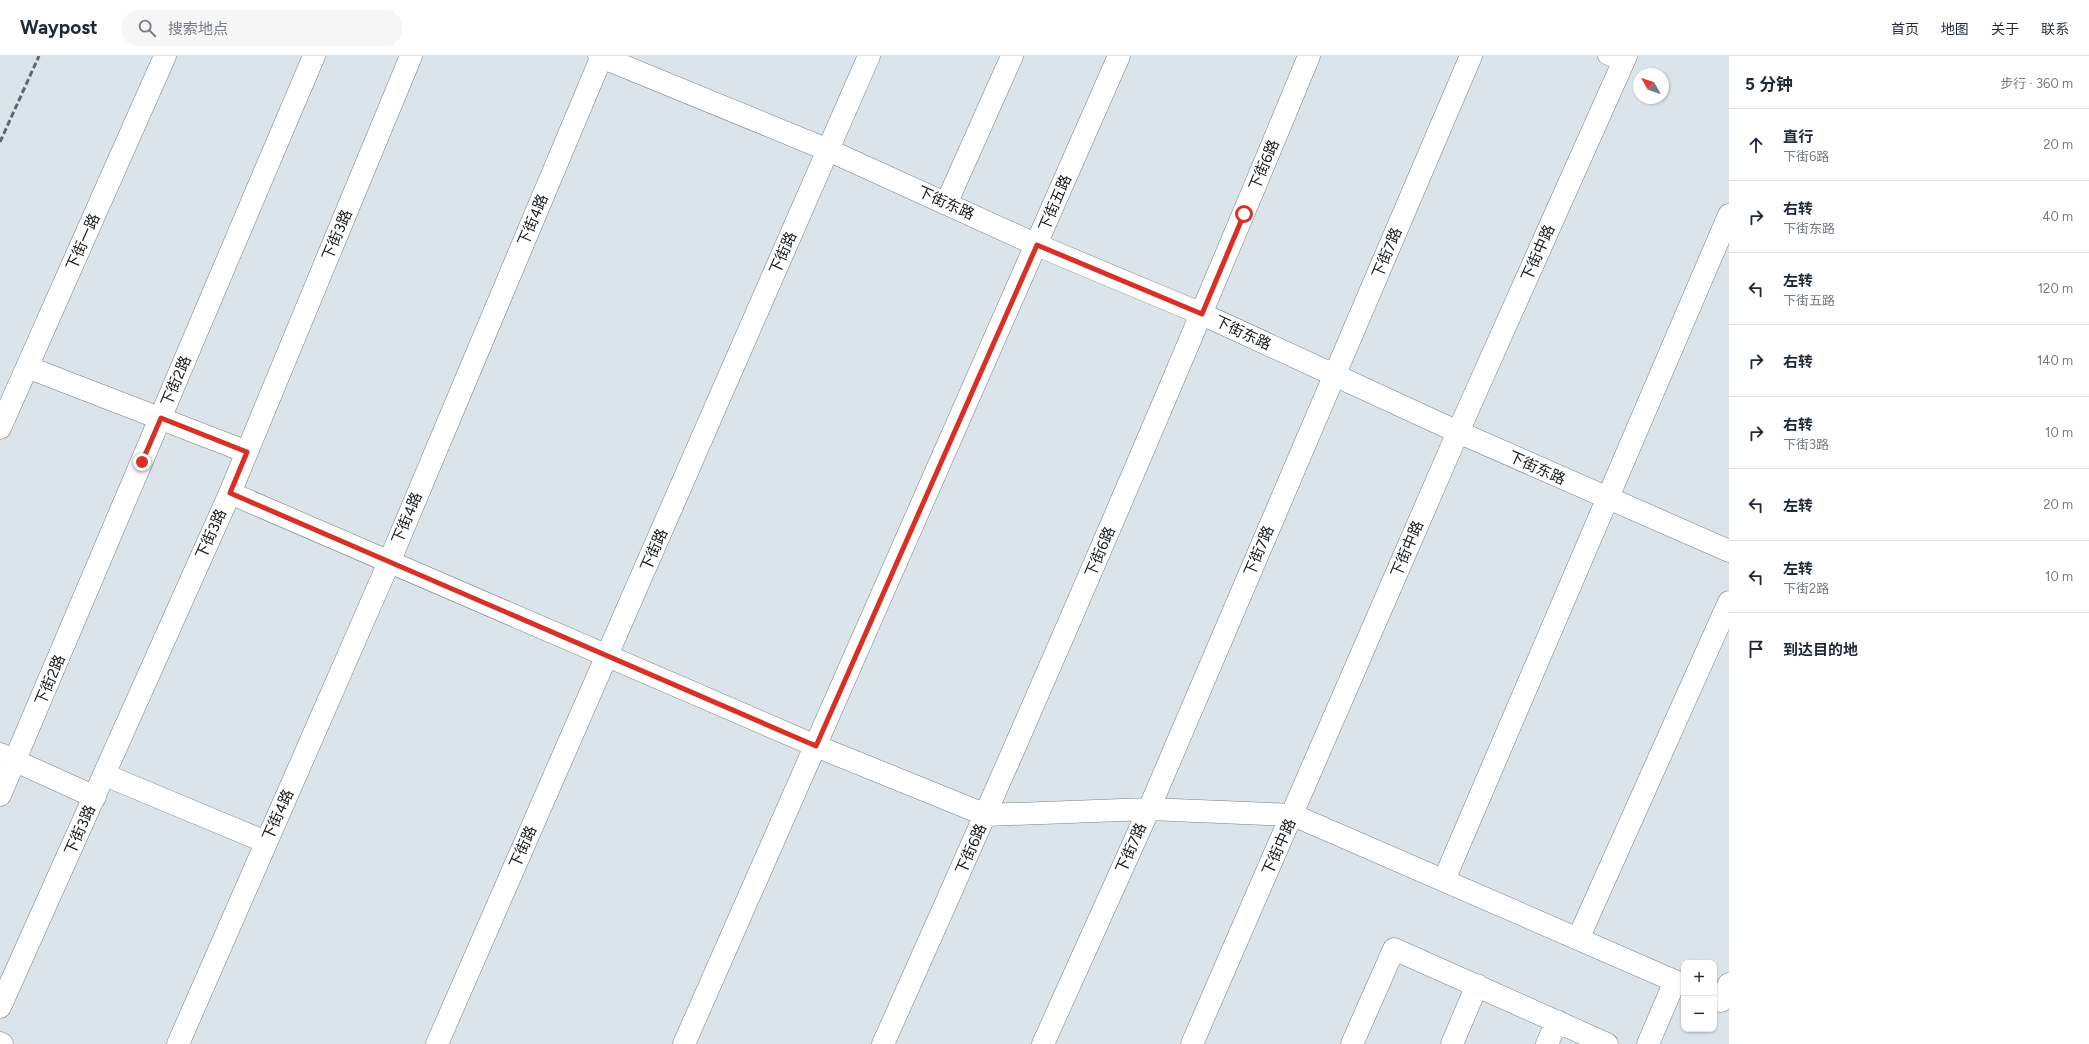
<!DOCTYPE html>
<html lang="zh">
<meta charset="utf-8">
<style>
:root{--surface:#fff;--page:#f6f6f7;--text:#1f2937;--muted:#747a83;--line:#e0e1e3}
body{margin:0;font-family:Figtree,"Noto Sans SC",sans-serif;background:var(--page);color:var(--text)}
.controls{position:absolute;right:12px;bottom:12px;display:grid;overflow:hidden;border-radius:8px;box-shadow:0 1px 3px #0004}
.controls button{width:36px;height:36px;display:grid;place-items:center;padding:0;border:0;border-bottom:1px solid var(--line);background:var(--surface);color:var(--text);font:20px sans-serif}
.compass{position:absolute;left:1633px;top:12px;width:36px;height:36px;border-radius:50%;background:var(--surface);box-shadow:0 1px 3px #0004;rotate:310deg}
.stop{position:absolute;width:12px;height:12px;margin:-9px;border:3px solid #d93025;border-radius:50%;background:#fff}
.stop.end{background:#d93025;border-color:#fff;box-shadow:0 1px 4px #0008}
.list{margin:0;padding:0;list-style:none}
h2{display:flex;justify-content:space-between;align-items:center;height:52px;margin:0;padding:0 16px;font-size:17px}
h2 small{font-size:13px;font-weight:400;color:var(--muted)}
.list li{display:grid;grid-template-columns:26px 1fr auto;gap:12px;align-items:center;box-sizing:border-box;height:72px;padding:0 16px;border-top:1px solid var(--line)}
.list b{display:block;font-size:15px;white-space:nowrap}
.list p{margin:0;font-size:13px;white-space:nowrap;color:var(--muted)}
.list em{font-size:13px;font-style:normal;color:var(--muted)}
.icon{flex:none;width:22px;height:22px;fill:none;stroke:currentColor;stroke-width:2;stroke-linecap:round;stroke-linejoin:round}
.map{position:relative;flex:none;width:1729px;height:988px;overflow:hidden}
header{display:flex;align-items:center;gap:24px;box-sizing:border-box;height:56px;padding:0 20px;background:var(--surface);border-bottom:1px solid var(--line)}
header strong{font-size:19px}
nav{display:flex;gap:22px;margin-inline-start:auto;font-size:14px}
.search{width:280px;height:36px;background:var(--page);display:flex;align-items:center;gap:10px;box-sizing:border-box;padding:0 14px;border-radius:16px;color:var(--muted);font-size:15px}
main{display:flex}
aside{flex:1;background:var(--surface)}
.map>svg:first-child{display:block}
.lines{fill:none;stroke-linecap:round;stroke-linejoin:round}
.service-casing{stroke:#777f86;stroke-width:17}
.minor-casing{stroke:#777f86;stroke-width:23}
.tertiary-casing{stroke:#777f86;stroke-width:23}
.service{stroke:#fff;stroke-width:16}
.minor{stroke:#fff;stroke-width:22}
.tertiary{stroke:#fff;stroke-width:22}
.rail{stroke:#62666b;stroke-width:3;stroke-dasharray:6 3;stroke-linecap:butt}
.route{stroke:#d93025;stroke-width:5}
.labels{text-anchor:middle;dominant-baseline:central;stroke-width:3;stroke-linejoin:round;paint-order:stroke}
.street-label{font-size:15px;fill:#181b1d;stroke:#fff}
</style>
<header>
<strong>Waypost</strong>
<div class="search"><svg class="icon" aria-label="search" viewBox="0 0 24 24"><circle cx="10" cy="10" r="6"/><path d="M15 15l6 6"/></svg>搜索地点</div>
<nav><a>首页</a><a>地图</a><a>关于</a><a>联系</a></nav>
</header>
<main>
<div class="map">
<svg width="1729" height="988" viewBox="0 0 1729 988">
<rect width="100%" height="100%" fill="#dbe3eb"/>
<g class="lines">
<defs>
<path id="service" d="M1606,0L1623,7"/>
<path id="minor" d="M599,0L828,94L1037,189L1202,258L1458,376L1729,495
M946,148L1012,0
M27,311L247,396
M0,372L165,0
M230,437L816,690L986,759L1149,753L1293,759L1684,929
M0,698L95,741
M105,719L266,786
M0,739L314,0
M1444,824L1729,159
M1578,883L1729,546
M1721,945L1729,928
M0,951L230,437L411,0
M0,987L2,988
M178,988L390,504L602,0
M437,988L869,0
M684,988L1119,0
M883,988C1030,661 1172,331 1309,0
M1043,988L1149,753L1471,0
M1352,988L1394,893L1607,988
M1452,988L1477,929
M1547,988L1557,965
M1648,988L1675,925"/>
<path id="tertiary" d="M1192,988L1458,376L1626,0"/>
</defs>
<use href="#service" class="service-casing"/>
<use href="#minor" class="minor-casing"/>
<use href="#tertiary" class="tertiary-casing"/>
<use href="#service" class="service"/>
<use href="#minor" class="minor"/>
<use href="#tertiary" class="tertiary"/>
<path class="rail" d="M0,86L39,0"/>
</g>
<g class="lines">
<path class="route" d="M142,406L161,362L247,396L230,437L816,690L1037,189L1202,258L1244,158"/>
</g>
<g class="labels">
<g class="street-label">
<text transform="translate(1264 109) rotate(-67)">下街6路</text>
<text transform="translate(946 147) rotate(24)">下街东路</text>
<text transform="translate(1055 147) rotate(-67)">下街五路</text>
<text transform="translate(533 164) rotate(-67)">下街4路</text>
<text transform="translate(337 179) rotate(-67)">下街3路</text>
<text transform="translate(83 186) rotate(-66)">下街一路</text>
<text transform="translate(783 197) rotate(-66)">下街路</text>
<text transform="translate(1387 197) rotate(-67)">下街7路</text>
<text transform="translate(1538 197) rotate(-66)">下街中路</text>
<text transform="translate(1243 277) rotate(25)">下街东路</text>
<text transform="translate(176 325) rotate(-67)">下街2路</text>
<text transform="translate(1537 412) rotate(24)">下街东路</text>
<text transform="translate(407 462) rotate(-67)">下街4路</text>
<text transform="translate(211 478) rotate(-66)">下街3路</text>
<text transform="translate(1407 493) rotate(-67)">下街中路</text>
<text transform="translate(654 494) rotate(-66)">下街路</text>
<text transform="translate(1259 495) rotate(-67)">下街7路</text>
<text transform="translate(1100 496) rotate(-67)">下街6路</text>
<text transform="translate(50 624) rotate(-67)">下街2路</text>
<text transform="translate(278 759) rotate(-66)">下街4路</text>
<text transform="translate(80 774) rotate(-66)">下街3路</text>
<text transform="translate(523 791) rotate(-66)">下街路</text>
<text transform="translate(1279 791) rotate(-66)">下街中路</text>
<text transform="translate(1131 792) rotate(-66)">下街7路</text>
<text transform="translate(971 793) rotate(-66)">下街6路</text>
</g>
</g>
</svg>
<div class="controls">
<button>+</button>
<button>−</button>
</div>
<svg class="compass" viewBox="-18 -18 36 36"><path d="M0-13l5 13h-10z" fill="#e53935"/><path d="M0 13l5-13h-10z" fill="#747a83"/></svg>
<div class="stop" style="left:1244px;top:158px"></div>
<div class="stop end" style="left:142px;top:406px"></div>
</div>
<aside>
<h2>5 分钟<small>步行 · 360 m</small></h2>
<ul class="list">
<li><svg class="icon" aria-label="ahead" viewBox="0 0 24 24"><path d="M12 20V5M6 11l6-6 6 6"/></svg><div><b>直行</b><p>下街6路</p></div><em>20 m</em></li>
<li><svg class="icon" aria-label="right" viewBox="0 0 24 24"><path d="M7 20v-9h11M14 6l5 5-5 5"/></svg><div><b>右转</b><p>下街东路</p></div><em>40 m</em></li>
<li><svg class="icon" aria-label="left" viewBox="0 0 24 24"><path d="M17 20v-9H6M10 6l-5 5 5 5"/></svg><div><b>左转</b><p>下街五路</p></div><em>120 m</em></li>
<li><svg class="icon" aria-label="right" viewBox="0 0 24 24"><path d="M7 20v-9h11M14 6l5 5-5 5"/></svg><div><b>右转</b></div><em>140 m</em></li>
<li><svg class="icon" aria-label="right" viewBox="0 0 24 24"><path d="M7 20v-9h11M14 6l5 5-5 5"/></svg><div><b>右转</b><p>下街3路</p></div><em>10 m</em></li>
<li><svg class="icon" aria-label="left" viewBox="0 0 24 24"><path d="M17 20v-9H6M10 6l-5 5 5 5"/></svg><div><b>左转</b></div><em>20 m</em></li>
<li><svg class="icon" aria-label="left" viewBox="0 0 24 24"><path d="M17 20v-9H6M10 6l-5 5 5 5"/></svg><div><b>左转</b><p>下街2路</p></div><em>10 m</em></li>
<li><svg class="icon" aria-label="arrive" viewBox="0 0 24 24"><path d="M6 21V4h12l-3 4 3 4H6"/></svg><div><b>到达目的地</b></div></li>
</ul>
</aside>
</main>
